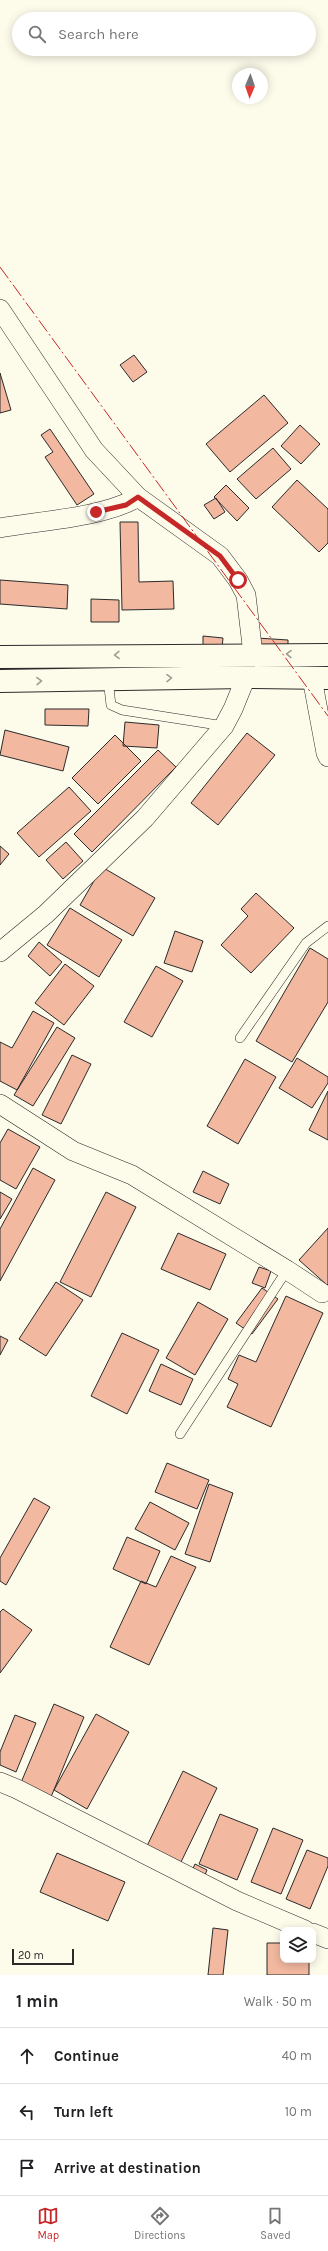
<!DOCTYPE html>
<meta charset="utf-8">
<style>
:root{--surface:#fff;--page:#f6f6f6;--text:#202124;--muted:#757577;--line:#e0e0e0;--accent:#c62828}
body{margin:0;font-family:Karla,sans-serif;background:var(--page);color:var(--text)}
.controls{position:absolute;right:12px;bottom:12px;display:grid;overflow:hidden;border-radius:8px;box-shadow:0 2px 10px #0003}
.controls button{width:36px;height:36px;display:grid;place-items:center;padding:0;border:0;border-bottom:1px solid var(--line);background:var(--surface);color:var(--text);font:20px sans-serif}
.compass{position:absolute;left:232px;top:68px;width:36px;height:36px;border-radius:50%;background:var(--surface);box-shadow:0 2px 10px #0003;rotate:182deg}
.scale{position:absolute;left:12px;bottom:10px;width:62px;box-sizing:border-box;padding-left:4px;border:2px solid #2b2b2b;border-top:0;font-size:11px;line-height:14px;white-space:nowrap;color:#2b2b2b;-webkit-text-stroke:3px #fdfbea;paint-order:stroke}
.stop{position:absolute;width:12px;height:12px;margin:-9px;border:3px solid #c62828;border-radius:50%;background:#fff}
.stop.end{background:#c62828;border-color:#fff;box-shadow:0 1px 4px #0008}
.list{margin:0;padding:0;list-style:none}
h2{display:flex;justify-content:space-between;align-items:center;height:52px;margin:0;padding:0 16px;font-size:17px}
h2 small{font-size:13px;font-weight:400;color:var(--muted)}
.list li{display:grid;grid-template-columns:26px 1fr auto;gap:12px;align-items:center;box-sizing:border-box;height:56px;padding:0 16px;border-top:1px solid var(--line)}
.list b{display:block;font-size:15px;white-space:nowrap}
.list em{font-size:13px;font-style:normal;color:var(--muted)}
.icon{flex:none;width:22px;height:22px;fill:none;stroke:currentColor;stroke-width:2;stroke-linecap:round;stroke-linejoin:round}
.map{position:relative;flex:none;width:328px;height:1975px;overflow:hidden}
.search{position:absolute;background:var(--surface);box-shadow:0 2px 10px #0003;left:12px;right:12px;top:12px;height:44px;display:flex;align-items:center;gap:10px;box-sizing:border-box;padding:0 14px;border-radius:22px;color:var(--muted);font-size:15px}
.sheet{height:220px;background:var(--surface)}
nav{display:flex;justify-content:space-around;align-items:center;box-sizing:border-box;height:56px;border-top:1px solid var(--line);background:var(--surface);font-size:11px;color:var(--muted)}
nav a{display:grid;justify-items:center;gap:2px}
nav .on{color:var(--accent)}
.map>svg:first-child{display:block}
.building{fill:#f2b8a0;stroke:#2b2b2b}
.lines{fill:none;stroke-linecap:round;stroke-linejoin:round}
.lane-casing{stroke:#2b2b2b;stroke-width:10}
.street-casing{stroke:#2b2b2b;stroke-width:20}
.primary-casing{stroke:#2b2b2b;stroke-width:24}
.lane{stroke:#fdfbea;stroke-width:9}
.street{stroke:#fdfbea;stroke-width:19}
.primary{stroke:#fdfbea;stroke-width:22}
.power{stroke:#c62828;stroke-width:1;stroke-dasharray:14 3 2 3;stroke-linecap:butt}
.oneway{stroke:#9e9d94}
.route{stroke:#c62828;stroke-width:5}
</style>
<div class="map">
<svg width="328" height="1975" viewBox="0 0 328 1975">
<rect width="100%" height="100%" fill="#fdfbea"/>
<path class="building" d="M134,355L147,372L133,382L120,365Z
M0,373L11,410L0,413Z
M264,395L288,423L230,472L206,444Z
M300,425L320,444L301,464L281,446Z
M50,429L94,494L77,505L45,457L53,452L41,435Z
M273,448L291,469L256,499L237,479Z
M297,480L328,509V543L319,552L272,507Z
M226,485L249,508L237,521L214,497Z
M216,498L225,512L214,519L204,505Z
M120,522H138L139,582L173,581L174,609L122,610Z
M0,580L68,585L67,609L0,604Z
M91,599L119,600V622H91Z
M203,636L223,638L222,648L203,647Z
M257,638L288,640V648L256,646Z
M45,709H89L88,726L45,725Z
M125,722L159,725L157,748L123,746Z
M5,730L69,747L63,771L0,755Z
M247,733L275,755L218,825L191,803Z
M115,735L141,761L98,804L72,778Z
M158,750L176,767L92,852L74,834Z
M69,787L91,811L39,857L17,833Z
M66,842L83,861L63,879L46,860Z
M0,846L9,854L0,865Z
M102,867L155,898L133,936L80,905Z
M256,893L294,928L251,973L221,945L248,916L241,909Z
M70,908L122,940L99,977L47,945Z
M175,931L203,941L192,972L164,963Z
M39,942L62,962L50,976L28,956Z
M310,948L328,959V1002L292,1062L256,1041Z
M65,964L94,986L64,1025L35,1003Z
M156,966L183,981L152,1037L124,1022Z
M33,1011L54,1023L17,1090L0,1081V1042L12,1048Z
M57,1027L75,1038L33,1106L14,1095Z
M72,1055L91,1064L61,1124L42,1115Z
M297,1058L328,1077V1083L312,1108L279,1088Z
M245,1059L276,1077L238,1144L207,1126Z
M328,1091V1140L309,1130Z
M8,1129L40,1147L16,1189L0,1180V1143Z
M33,1168L55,1180L0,1281V1229Z
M203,1171L229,1184L220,1204L193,1192Z
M0,1192L12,1199L0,1219Z
M106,1192L136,1207L91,1297L60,1282Z
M328,1228V1284L327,1285L299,1260Z
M178,1233L226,1254L210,1290L161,1269Z
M259,1267L271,1271L265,1288L252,1283Z
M56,1282L83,1300L46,1356L19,1339Z
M262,1288L278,1299L252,1334L236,1323Z
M286,1296L323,1313L271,1427L227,1407L238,1384L228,1379L239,1355L256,1362Z
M198,1302L228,1319L195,1375L166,1358Z
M122,1333L159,1350L127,1414L91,1396Z
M0,1336L8,1340L0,1355Z
M161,1364L193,1379L181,1405L149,1391Z
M167,1463L209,1480L197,1509L155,1492Z
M209,1484L233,1493L210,1562L185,1554Z
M34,1498L50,1507L6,1585L0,1581V1558Z
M150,1502L189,1523L175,1550L135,1529Z
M127,1537L160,1551L146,1584L113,1569Z
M171,1556L196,1567L149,1665L110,1647L141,1581L156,1587Z
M3,1609L32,1630L0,1673V1612Z
M54,1704L84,1717L51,1797L20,1785Z
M96,1714L129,1732L87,1809L54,1790Z
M15,1715L36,1723L16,1772L0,1765V1752Z
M183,1771L217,1788L181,1862L147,1846Z
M220,1814L258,1829L237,1880L199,1864Z
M273,1828L303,1840L281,1894L251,1882Z
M307,1850L328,1858V1866L310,1909L286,1899Z
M57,1853L125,1882L108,1921L40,1892Z
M195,1864L207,1870L201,1885L188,1879Z
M213,1928L228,1930L223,1975H208Z
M267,1943H283V1960H309V1975H267Z"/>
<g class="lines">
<defs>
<path id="lane" d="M108,679L111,705L122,710L224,726
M240,1038L306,943L328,926
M180,1434L287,1270"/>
<path id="street" d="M0,309L94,450L138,497L220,556L238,580L246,595L253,654
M0,528C38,521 107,517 138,497
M312,678L326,753L328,757
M0,952L46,914L145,818L224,726L233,709L246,677
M0,1104L73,1151L132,1175L287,1270L322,1293
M0,1782L17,1789L237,1901L305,1930
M313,1933L328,1939"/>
<path id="primary" d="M0,657L328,655
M0,681L246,677L328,678"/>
</defs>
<use href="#lane" class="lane-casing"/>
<use href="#street" class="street-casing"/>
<use href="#primary" class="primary-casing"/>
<use href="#lane" class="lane"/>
<use href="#street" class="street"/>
<use href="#primary" class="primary"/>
<path class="power" d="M0,267L328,716"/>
</g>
<defs><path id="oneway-chevron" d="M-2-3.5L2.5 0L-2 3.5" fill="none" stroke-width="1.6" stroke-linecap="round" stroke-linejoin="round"/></defs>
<g class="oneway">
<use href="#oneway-chevron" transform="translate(289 654) rotate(-179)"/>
<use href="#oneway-chevron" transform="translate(117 655) rotate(179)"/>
<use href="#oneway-chevron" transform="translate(169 678) rotate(-1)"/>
<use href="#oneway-chevron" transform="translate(39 681) rotate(-1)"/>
</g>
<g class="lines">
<path class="route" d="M96,512L126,505L138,497L220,556L238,580"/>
</g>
</svg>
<div class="controls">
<button><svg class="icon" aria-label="layers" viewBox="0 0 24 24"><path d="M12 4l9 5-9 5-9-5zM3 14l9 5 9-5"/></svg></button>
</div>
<svg class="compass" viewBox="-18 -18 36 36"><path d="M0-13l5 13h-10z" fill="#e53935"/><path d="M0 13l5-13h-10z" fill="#757577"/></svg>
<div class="scale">20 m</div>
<div class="stop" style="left:238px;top:580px"></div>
<div class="stop end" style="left:96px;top:512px"></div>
<div class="search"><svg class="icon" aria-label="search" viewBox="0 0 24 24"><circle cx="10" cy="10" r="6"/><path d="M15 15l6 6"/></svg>Search here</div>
</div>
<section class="sheet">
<h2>1 min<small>Walk · 50 m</small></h2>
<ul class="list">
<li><svg class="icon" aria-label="ahead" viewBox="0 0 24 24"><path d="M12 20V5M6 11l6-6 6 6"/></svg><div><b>Continue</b></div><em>40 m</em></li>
<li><svg class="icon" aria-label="left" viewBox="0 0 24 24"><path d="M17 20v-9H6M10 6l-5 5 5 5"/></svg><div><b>Turn left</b></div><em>10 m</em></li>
<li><svg class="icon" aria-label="arrive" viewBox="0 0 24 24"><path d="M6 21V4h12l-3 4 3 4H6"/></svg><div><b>Arrive at destination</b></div></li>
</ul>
</section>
<nav>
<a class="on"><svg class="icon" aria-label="map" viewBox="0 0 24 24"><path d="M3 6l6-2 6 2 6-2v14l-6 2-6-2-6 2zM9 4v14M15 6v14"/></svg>Map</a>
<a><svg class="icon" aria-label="directions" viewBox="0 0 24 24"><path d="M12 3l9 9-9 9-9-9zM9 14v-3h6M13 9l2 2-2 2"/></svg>Directions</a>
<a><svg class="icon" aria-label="saved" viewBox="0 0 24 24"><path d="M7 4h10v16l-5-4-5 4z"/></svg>Saved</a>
</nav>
